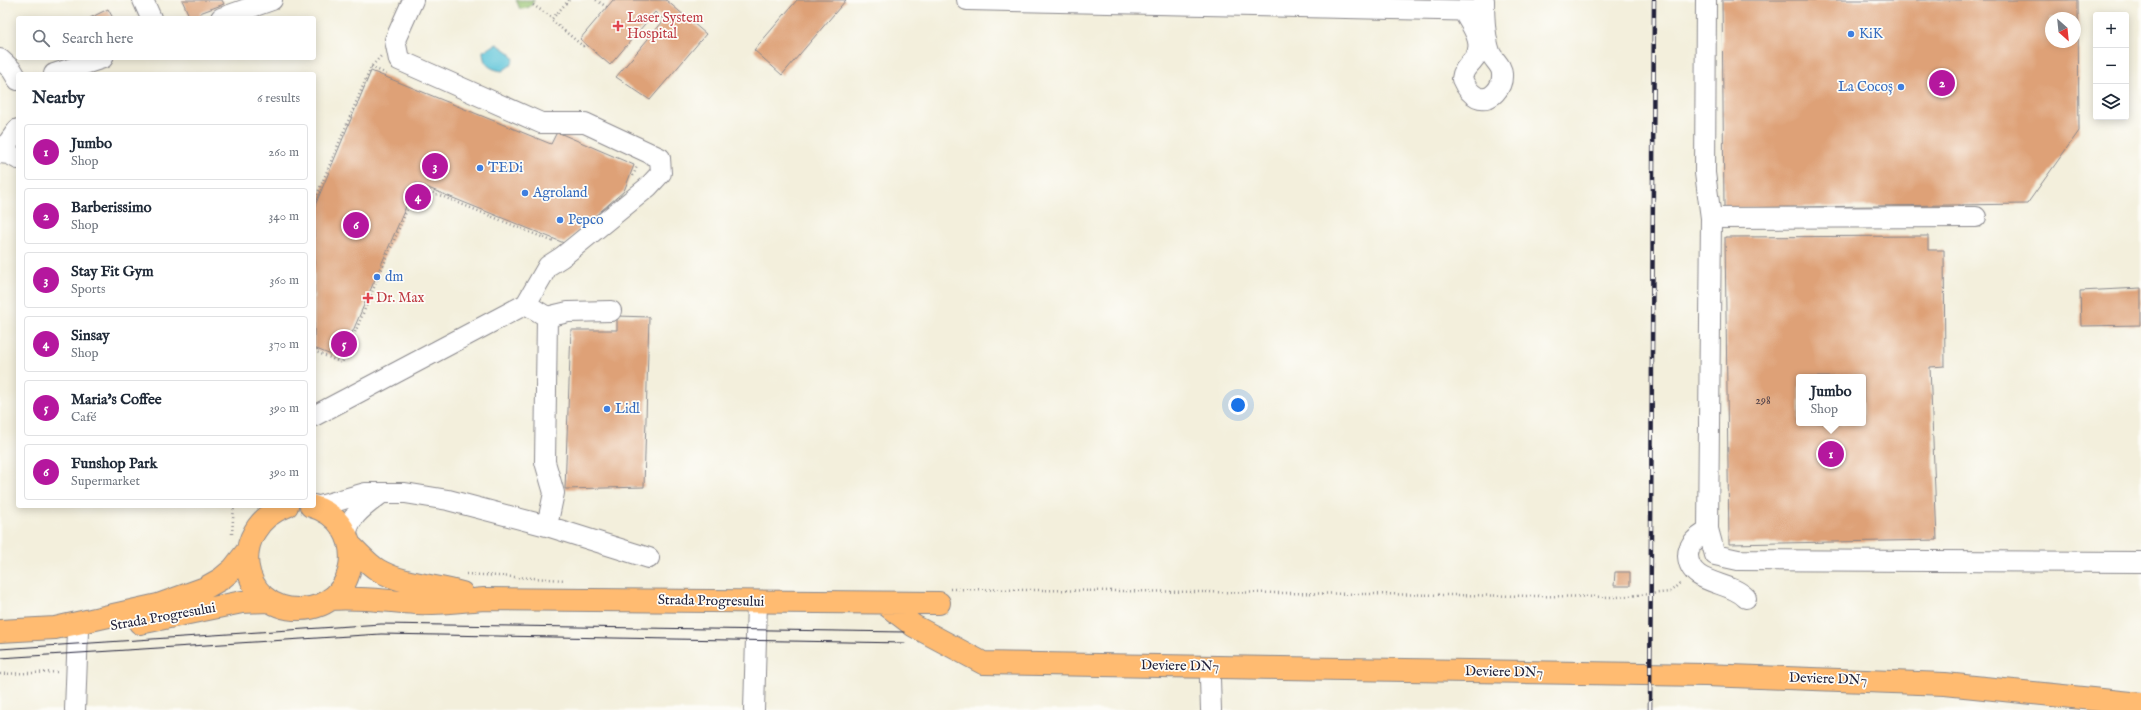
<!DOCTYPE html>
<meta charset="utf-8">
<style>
:root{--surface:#fff;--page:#f6f6f7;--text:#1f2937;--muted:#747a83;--line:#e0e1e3;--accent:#b5179e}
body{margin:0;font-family:"IM FELL English",serif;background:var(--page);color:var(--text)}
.controls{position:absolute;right:12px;top:12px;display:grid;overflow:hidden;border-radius:4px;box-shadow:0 2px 10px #0003}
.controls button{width:36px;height:36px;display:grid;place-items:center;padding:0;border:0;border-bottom:1px solid var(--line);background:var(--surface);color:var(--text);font:20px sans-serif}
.compass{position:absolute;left:2045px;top:12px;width:36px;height:36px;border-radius:50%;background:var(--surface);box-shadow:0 2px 10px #0003;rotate:153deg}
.you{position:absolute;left:1238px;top:405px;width:14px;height:14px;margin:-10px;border:3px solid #fff;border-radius:50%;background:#1a73e8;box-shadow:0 0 0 6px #1a73e833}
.badge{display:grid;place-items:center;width:26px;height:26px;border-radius:50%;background:var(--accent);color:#fff;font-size:13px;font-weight:700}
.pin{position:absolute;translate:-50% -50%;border:2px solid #fff;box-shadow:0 1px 4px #0006}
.popup{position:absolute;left:1796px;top:374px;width:70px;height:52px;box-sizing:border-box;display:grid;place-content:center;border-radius:4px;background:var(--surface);filter:drop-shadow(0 1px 3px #0005);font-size:13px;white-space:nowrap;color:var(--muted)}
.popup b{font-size:15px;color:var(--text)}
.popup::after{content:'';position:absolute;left:50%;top:100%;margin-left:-8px;border:8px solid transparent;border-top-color:var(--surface)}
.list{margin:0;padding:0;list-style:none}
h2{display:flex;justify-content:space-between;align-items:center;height:52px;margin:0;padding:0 16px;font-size:17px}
h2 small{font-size:13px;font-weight:400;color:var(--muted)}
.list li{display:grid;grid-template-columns:26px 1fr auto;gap:12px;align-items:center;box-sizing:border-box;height:56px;margin:0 8px 8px;padding:0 8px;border:1px solid var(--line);border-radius:4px}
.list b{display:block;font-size:15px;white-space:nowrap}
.list p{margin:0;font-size:13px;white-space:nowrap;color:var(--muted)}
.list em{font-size:13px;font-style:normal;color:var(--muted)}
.icon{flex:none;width:22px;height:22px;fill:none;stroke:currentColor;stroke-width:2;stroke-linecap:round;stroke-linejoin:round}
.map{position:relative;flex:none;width:2141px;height:710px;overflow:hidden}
.search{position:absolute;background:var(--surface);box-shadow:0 2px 10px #0003;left:16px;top:16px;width:300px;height:44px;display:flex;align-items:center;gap:10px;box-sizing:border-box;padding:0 14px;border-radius:4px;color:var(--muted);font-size:15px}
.panel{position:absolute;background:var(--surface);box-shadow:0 2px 10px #0003;left:16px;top:72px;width:300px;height:436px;border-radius:4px}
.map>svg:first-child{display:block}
.green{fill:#96c270;stroke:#5c7256}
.water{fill:#5dc5d9;stroke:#40748a}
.building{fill:#dea177;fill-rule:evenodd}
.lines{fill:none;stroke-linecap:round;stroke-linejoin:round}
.minor-casing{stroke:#8a888c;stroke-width:22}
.major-casing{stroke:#8a888c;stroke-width:24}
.path{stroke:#8a888c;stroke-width:2.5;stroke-dasharray:1 3;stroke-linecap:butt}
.minor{stroke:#fff;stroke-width:20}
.major{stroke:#ffbb71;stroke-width:22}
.tram{stroke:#22223b;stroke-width:1}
.rail-casing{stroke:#22223b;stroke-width:4.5}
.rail{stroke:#fdfcf7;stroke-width:3;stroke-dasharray:9;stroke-linecap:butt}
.health-dot{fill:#e0444e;stroke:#fdfcf7;stroke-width:1.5}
.shop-dot{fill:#3f7fe0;stroke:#fdfcf7;stroke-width:1.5}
.labels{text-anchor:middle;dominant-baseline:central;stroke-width:3.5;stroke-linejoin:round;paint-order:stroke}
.number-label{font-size:12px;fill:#51424a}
.health-label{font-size:14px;fill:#be3a42;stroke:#fdfcf7;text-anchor:start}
.shop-label{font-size:14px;fill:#366cbe;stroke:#fdfcf7;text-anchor:start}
.street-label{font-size:14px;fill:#22223b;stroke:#fdfcf7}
</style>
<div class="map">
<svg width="2141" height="710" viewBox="0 0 2141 710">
<rect width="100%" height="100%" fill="#fdfcf7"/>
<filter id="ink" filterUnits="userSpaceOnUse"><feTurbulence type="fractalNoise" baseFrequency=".025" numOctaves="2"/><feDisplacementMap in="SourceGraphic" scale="8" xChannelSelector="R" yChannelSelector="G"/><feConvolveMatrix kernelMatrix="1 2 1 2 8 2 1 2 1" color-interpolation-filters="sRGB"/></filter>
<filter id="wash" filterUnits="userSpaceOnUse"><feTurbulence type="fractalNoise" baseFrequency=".012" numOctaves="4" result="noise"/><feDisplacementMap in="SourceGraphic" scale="16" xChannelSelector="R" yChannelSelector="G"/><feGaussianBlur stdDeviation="0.9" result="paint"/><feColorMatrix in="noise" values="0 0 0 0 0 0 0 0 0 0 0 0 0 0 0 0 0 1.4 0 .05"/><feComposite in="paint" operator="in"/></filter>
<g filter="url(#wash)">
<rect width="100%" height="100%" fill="#f3efdc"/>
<path class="green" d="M516,0H534C532,7 527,9 520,9Z"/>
<path class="water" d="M497,44L510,53L514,59L511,65L502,71C490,69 483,65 483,51Z"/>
<g id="blocks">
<path class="building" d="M182,0H222L224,4L200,13L202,18H190Z
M613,0H666L706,34L650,100L616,77L664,20L655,12L610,65L580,39Z
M797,0H846L782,75L754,50Z
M1722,0H2078L2079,131L2027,204L1724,208ZM2051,18H2075V42H2051Z
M108,9L113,18H90Z
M371,71L551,144L557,132L634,165L624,191L564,243L416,183L341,359L314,348V208Z
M1928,236V250H1944L1945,366L1930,367L1937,540L1729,544L1725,237ZM1799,377H1863V423H1799Z
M2141,288V325L2081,326L2080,291Z
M617,316L649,317L644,487L565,489L571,330H617Z
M1615,572H1630V586H1614Z"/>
</g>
</g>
<g filter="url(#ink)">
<use href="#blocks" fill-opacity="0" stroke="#8a888c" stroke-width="1"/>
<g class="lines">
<defs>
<path id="minor" d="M143,0L151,18
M967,0L1484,11
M1706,0L1705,173L1711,218L1708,529L1715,555L1738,560L2141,562
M1463,11C1471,25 1487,45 1473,60C1467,67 1463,70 1462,79C1465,86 1469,93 1477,97C1491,103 1503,87 1502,74C1502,65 1493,60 1490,52C1485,37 1484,16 1484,0
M221,18L272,0
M0,59L12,70L18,80
M54,74L103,58
M0,149L8,143L18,129
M0,153L9,154L18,159
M1711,218L1976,217
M526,304L547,317L545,462L554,493L547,526
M547,317L568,312L611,311
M314,416L526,304L548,266L562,257L648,187L661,173L660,158L585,123H541L399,60L395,40L413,0
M314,505L316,507L365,493H405L448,500L547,526L649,558
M1708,531C1698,537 1688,543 1688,556C1690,586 1730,580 1746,598
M347,537C345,518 369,503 382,493
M1210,679L1211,710
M75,710L78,631
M754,710L757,602"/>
<path id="major" d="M287,506C226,528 239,610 300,609C361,608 370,522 311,506
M350,545C359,553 368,564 378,570C404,585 434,585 462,593
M330,599C361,597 386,601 416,603C439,604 461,601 484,599L939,603
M884,603L914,626L983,663L1705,675L1945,684L2141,704
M140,623L242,602L270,601
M0,631L55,628L158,605L205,588L221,579L233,569L247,551"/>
</defs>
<use href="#minor" class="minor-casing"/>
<use href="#major" class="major-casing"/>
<path class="path" d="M569,0L551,20L583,46L585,44
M596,0L607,7
M533,5L553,18
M371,67L387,74
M633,176L637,166
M314,202L371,67L381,56
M314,351L342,363L417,186L554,242
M232,534L234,506
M466,574L565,580
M950,589L1617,597L1670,592L1681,582
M0,674L59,672"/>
<use href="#minor" class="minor"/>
<use href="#major" class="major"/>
<path class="tram" d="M0,649L381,624L904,632
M0,658L381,634L905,643"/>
<defs>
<path id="rail" d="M1650,710L1654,0"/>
</defs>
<use href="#rail" class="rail-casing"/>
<use href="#rail" class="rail"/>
</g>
</g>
<g class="health-dot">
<path d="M616 20h4v4h4v4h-4v4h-4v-4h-4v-4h4z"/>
<path d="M366 292h4v4h4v4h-4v4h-4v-4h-4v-4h4z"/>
</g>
<g class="shop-dot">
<circle cx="1851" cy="34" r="4"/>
<circle cx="1901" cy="87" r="4"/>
<circle cx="480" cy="168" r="4"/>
<circle cx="525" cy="193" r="4"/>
<circle cx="560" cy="220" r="4"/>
<circle cx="377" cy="277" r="4"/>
<circle cx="607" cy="409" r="4"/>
</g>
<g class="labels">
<g class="number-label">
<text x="1763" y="400">298</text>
</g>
<g class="health-label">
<text x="627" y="18">Laser System<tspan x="627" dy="16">Hospital</tspan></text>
<text x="376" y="298">Dr. Max</text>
</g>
<g class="shop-label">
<text x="1859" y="34">KiK</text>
<text x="1893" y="87" text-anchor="end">La Cocoș</text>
<text x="488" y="168">TEDi</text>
<text x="533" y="193">Agroland</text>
<text x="568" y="220">Pepco</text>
<text x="385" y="277">dm</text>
<text x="615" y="409">Lidl</text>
</g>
<g class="street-label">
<text transform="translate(711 601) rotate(1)">Strada Progresului</text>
<text transform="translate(163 617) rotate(-10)">Strada Progresului</text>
<text transform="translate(1180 666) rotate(1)">Deviere DN7</text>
<text transform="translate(1504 672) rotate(1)">Deviere DN7</text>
<text transform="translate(1828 679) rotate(2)">Deviere DN7</text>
</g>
</g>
</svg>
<div class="controls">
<button>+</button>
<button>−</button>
<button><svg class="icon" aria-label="layers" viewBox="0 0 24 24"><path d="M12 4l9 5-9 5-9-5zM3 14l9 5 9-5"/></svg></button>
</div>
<svg class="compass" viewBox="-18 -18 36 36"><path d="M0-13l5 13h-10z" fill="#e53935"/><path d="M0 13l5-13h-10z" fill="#747a83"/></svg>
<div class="you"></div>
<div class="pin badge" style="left:1831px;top:454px">1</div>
<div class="popup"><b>Jumbo</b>Shop</div>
<div class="pin badge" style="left:1942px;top:83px">2</div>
<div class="pin badge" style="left:435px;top:166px">3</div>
<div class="pin badge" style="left:418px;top:197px">4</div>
<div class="pin badge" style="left:344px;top:344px">5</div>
<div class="pin badge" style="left:356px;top:225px">6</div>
<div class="search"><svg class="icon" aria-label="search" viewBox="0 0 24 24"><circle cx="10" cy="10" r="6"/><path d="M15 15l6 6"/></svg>Search here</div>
<section class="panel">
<h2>Nearby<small>6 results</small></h2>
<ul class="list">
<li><span class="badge">1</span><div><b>Jumbo</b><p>Shop</p></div><em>260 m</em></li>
<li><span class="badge">2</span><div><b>Barberissimo</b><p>Shop</p></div><em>340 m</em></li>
<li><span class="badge">3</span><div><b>Stay Fit Gym</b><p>Sports</p></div><em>360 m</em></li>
<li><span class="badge">4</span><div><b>Sinsay</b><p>Shop</p></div><em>370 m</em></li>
<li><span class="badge">5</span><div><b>Maria's Coffee</b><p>Café</p></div><em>390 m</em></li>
<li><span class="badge">6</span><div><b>Funshop Park</b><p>Supermarket</p></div><em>390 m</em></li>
</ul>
</section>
</div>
